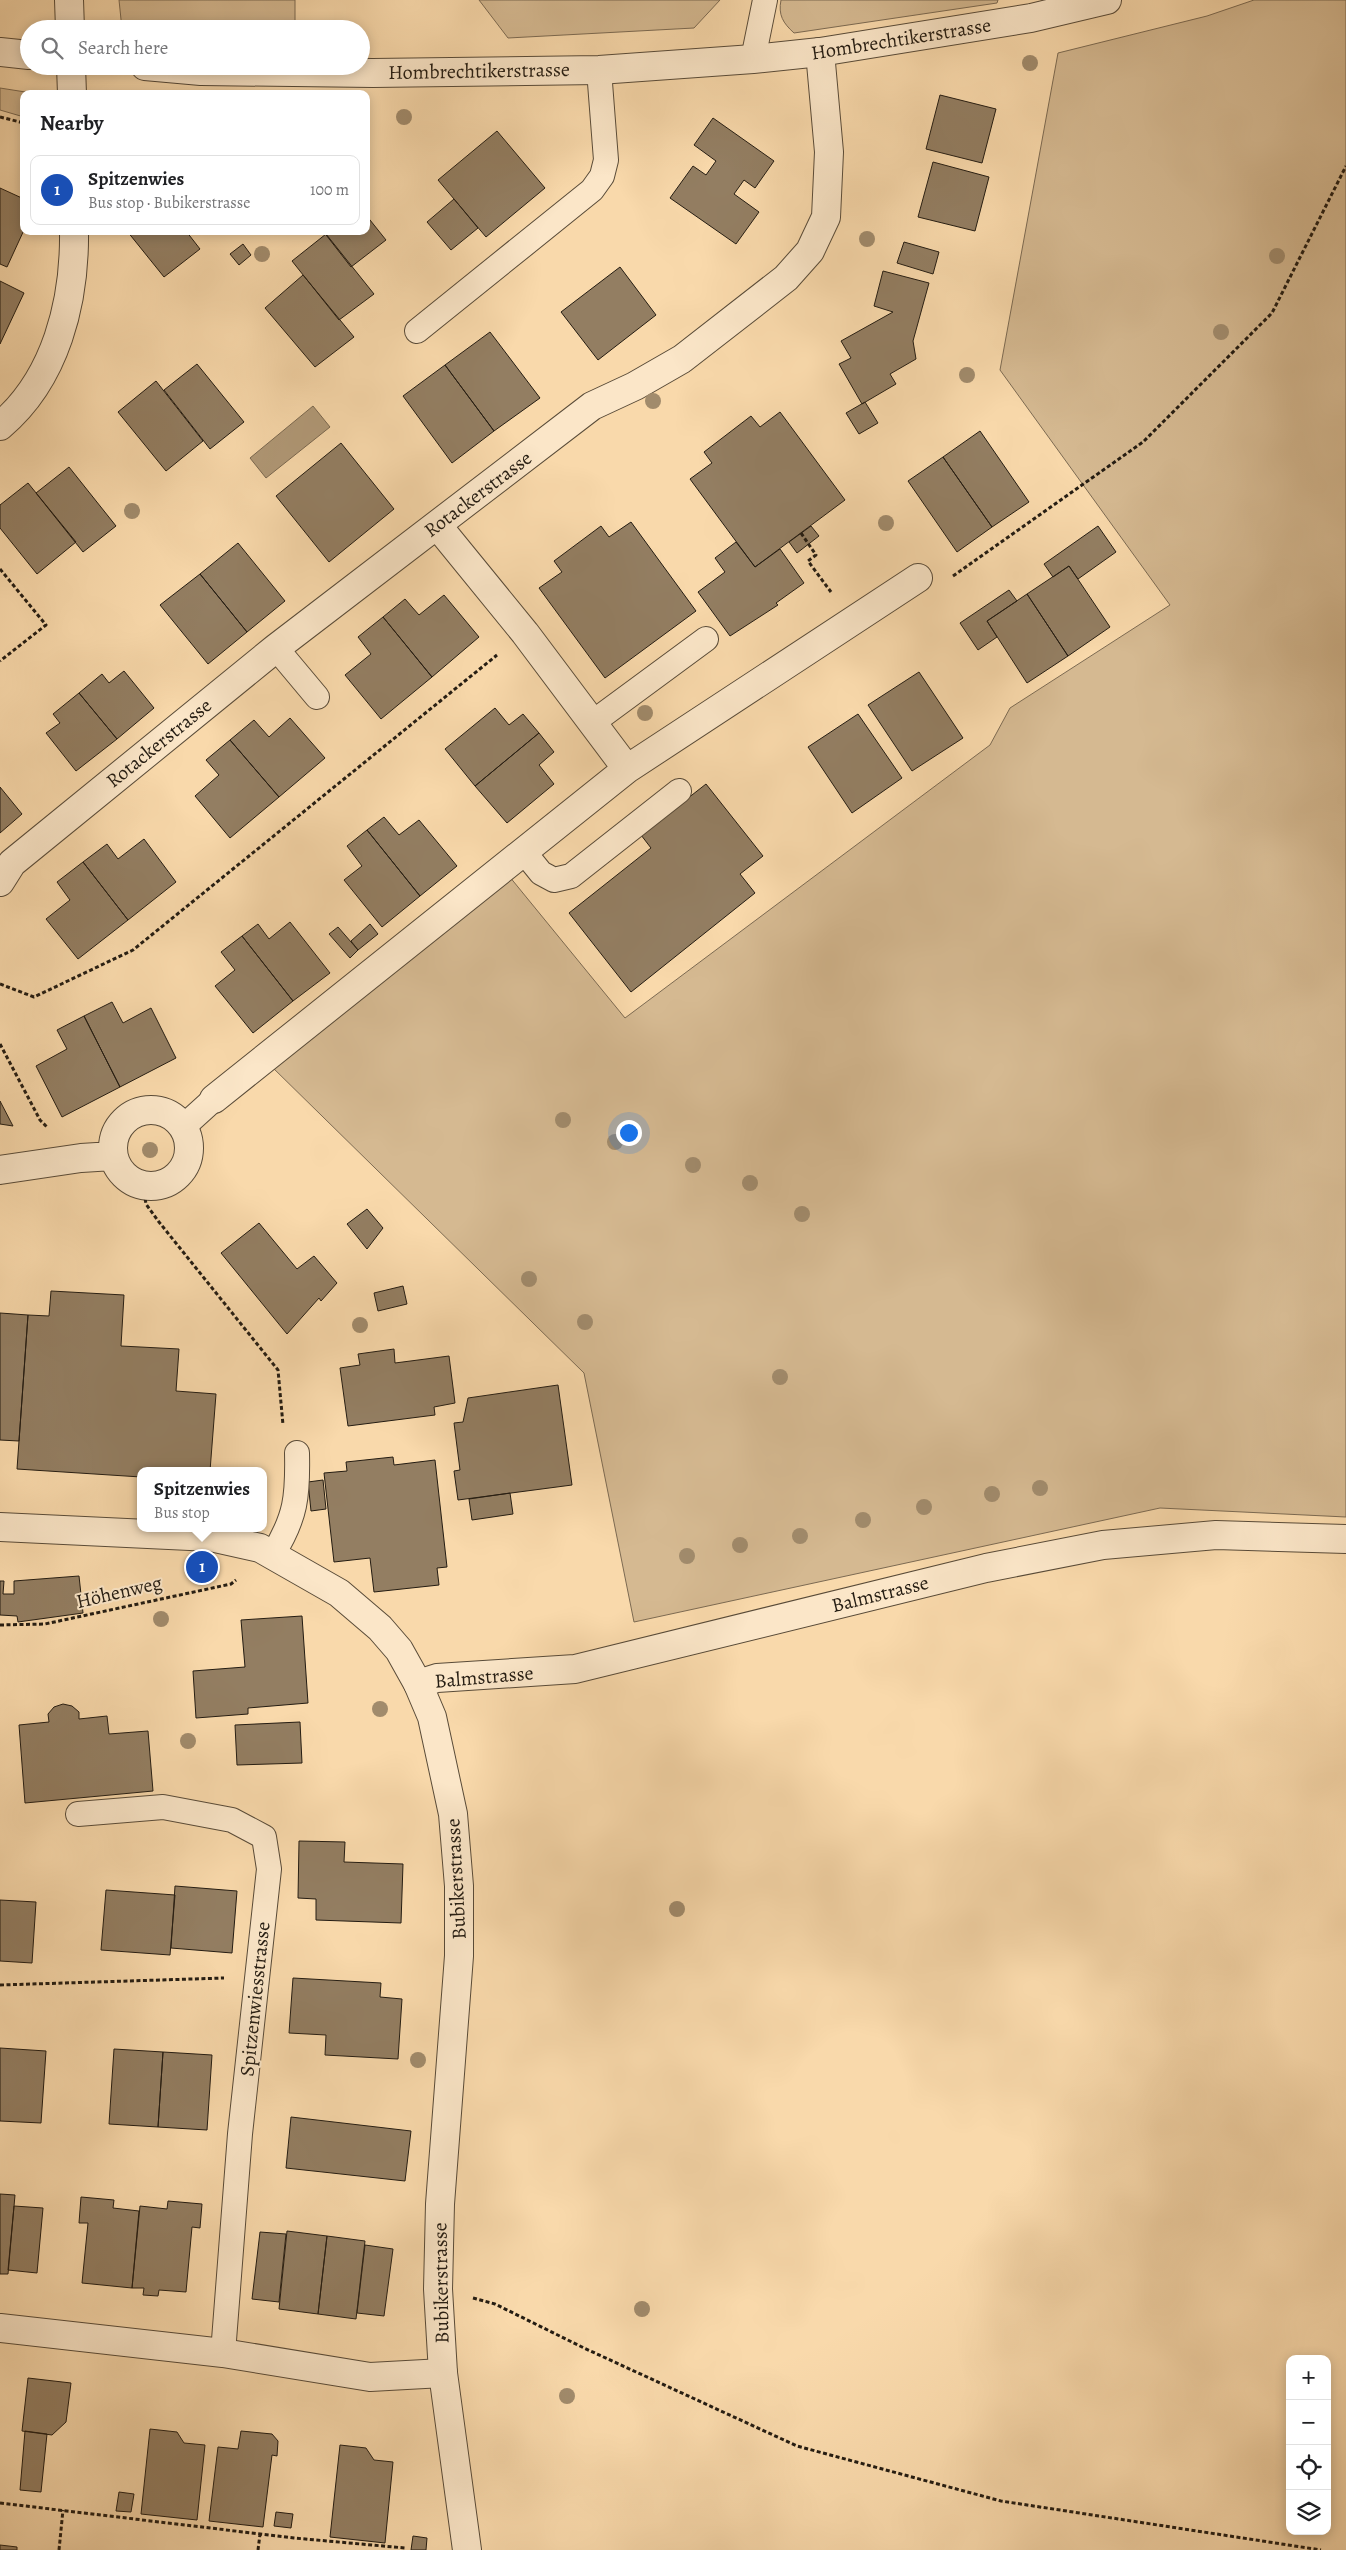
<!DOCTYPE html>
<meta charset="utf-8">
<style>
:root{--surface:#fff;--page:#f2f2f2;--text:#202124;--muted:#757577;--line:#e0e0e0;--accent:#7c3aed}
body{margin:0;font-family:Alegreya,serif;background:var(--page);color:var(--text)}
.controls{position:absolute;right:15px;bottom:15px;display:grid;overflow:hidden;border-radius:10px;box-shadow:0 2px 12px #0003}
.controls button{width:45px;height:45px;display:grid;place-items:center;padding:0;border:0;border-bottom:1px solid var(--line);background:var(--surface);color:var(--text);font:25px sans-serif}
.you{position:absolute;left:628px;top:1132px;width:18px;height:18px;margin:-12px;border:4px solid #fff;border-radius:50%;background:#1a73e8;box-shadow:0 0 0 8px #1a73e833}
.badge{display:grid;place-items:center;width:32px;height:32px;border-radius:50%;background:var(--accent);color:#fff;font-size:16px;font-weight:700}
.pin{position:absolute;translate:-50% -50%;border:2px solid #fff;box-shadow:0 1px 5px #0006}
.popup{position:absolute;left:137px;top:1467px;width:130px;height:65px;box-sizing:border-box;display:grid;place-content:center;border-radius:10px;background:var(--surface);filter:drop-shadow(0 1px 4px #0005);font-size:16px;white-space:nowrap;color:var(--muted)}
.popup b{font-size:19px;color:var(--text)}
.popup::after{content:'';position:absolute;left:50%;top:100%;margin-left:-10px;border:10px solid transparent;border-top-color:var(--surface)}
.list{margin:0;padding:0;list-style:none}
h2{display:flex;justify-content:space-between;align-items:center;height:65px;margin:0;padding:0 20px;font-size:21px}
h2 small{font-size:16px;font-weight:400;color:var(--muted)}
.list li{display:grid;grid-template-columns:32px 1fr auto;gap:15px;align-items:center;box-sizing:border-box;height:70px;margin:0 10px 10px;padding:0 10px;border:1px solid var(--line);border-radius:10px}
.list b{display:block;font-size:19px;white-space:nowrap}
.list p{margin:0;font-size:16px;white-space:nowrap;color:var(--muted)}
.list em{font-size:16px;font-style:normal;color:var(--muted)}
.icon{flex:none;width:28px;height:28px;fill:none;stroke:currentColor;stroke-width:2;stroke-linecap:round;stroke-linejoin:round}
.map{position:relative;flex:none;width:1346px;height:2550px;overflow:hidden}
.search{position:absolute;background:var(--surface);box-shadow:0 2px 12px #0003;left:20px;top:20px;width:350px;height:55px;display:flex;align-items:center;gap:12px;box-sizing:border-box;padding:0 18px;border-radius:28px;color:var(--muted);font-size:19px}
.panel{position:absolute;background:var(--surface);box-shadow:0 2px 12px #0003;left:20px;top:90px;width:350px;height:145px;border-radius:10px}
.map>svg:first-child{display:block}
.green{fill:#d5b991;stroke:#7c6a52}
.water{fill:#b19977;stroke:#79674f}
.building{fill:#937e62;stroke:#241c12}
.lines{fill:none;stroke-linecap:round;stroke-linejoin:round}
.service-casing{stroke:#594b38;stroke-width:26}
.minor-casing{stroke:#594b38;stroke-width:30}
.tertiary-casing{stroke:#594b38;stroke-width:30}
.path{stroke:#241c12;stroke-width:3;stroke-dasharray:4 2.5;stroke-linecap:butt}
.service{stroke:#fbe6c8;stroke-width:24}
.minor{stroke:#fbe6c8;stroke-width:28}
.tertiary{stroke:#fbe6c8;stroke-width:28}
.tree{fill:#a18b6c}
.labels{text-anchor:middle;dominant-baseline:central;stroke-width:4;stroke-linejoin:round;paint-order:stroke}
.street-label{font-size:20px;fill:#241c12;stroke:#fbe6c8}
</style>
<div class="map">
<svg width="1346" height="2550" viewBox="0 0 1346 2550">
<rect width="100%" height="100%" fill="#f9d9ab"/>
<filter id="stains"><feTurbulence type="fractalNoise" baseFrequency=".004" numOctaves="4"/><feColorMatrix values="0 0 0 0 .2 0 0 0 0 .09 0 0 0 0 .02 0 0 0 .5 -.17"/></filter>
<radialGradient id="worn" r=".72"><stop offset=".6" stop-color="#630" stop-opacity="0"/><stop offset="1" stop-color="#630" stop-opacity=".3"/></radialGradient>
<path class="green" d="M119,0H295V29H122Z
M479,0H720L694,28L508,38Z
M781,0H998L997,3L794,33C783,23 778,15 781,0Z
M1254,0H1346V1517L1160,1508L634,1622L584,1373L270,1065L509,876L625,1018L990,745L1010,708L1170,605L1000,370L1058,53L1207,16Z
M0,88L38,94H24V117L0,110Z"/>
<path class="water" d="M313,406L330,427L266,478L250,458Z"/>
<path class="building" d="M940,95L996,109L982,163L926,149Z
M713,118L774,161L755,188L744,180L734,194L759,212L736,244L670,198L693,166L706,175L716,161L694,145Z
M497,131L545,188L486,237L438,180Z
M933,162L989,177L975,231L918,217Z
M0,188L24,199V230L7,267L0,264Z
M454,199L478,228L451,250L427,222Z
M366,215L386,240L351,267L323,231H366Z
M127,231H186L200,249L164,277Z
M326,234L374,294L339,320L292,261Z
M904,242L939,252L933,274L897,263Z
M243,244L251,255L239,265L230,254Z
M620,267L656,315L598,360L561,312Z
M883,271L929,283L913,341L916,359L890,374L896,384L862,404L839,364L851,358L841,341L893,312L874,306Z
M303,275L354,337L315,367L265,308Z
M0,281L24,293L0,344Z
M490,332L540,398L494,431L445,365Z
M197,364L244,422L210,449L164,390Z
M445,365L494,431L452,463L403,396Z
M156,381L203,441L166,471L118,412Z
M865,402L878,423L859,434L846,413Z
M780,412L845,500L755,567L690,479L712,463L704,452L751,416L760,427Z
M980,431L1029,502L992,527L943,457Z
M341,443L394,509L329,562L276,496Z
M943,457L992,527L957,552L908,481Z
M69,467L116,526L83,552L36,493Z
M28,483L76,542L37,574L0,528V505Z
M631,522L696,611L605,678L539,588L562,572L554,561L601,526L609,537Z
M811,526L819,536L797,553L789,542Z
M1098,526L1116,552L1078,579L1069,566L1053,577L1044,564Z
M736,542L755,567L780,549L804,583L776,603L778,605L730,636L698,592L725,572L715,558Z
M238,543L285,601L247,632L200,574Z
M1069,566L1110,627L1068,656L1027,594Z
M200,574L247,632L208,664L160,605Z
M1009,590L1017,601L987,621L997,637L978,650L960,623Z
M1027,594L1068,656L1027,683L987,621Z
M444,595L479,637L432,677L383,617L405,599L419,615Z
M383,617L432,677L381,719L345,675L371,654L358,637Z
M124,671L154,708L117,739L79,693L102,674L109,683Z
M919,672L963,738L912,771L868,705Z
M79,693L117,739L76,771L46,733L60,723L53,714Z
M495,708L509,725L523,714L539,733L475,786L445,749Z
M858,714L902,778L852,813L808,747Z
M290,718L325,758L279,797L230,740L254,720L269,737Z
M539,733L554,752L539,765L554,784L507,823L475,786Z
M230,740L279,797L230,838L195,796L219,775L206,760Z
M706,784L763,856L740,874L755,893L631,992L569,913L651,848L641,835Z
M0,787L22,814L0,833Z
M384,817L399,835L419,820L457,866L420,896L367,830Z
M367,830L420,896L382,927L344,880L362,866L347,846Z
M144,839L176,882L128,920L83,862L107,844L118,859Z
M83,862L128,920L78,959L46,919L70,900L57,882Z
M290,922L330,973L293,1001L242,936L258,924L269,939Z
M370,924L378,934L358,950L351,941Z
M338,927L358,950L350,958L329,934Z
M242,936L293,1001L253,1033L215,986L235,970L221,952Z
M112,1002L123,1023L151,1008L176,1058L120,1087L84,1016Z
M84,1016L120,1087L62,1117L36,1066L67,1049L57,1030Z
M0,1101L13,1126L0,1124Z
M367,1209L383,1228L367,1249L347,1224Z
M259,1223L297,1269L314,1256L337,1283L321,1301L319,1298L287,1334L221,1253Z
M403,1286L407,1304L378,1311L374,1293Z
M51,1291L124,1295L121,1346L179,1349L176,1391L216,1394L210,1471H141V1477L17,1469L28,1315L49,1316Z
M0,1313L28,1315L19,1441L0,1440Z
M394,1349L395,1363L449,1356L455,1403L434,1407L435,1415L348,1426L340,1368L360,1365L358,1354Z
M558,1385L572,1485L458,1500L454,1471L460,1470L454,1423L463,1422L468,1398Z
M393,1457L394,1465L435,1460L447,1567L437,1568L439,1585L374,1592L370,1558L334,1562L324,1473L347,1471L346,1462Z
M323,1480L326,1509L311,1511L308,1482Z
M510,1493L513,1514L472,1520L469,1499Z
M79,1576L83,1613L18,1622L17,1616L0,1615V1581H4L3,1594H14V1581Z
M302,1616L308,1703L248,1708V1714L196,1718L193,1671L245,1667L241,1620Z
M63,1704L72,1706L79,1712V1719L107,1716L109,1734L148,1731L153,1791L25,1803L19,1725L49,1722L48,1714L54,1707Z
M300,1722L302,1763L237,1765L235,1725Z
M299,1841L345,1842L344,1862L403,1864L401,1923L316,1920V1899L298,1898Z
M175,1886L237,1891L232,1953L171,1948Z
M106,1890L175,1895L170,1955L101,1950Z
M0,1900L36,1902L32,1963L0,1961Z
M293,1978L381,1983L380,1997L402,1999L398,2059L325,2055L326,2035L289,2033Z
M0,2048L46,2051L41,2123L0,2121Z
M114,2049L163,2052L158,2127L109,2124Z
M163,2052L212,2055L207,2130L158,2127Z
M291,2117L411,2131L405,2181L286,2168Z
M0,2194L15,2195L8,2274H0Z
M81,2197L114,2200L113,2208L139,2211L132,2288L82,2283L88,2223H79Z
M168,2201L202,2204L200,2228L192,2227L186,2292L159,2290L158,2296L143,2295L144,2288H132L140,2206L167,2209Z
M14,2206L43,2208L37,2273L8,2270Z
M287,2231L327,2236L318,2314L279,2309Z
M260,2232L286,2234L279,2302L252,2299Z
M327,2236L365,2241L356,2319L318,2314Z
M365,2245L393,2249L384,2316L357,2313Z
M28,2378L71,2383L66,2422L52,2435L22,2431Z
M150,2429L177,2432L184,2443L205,2445L197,2520L141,2514Z
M25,2431L47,2434L41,2492L20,2490Z
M241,2431L272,2434L278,2441L277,2456L272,2455L263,2527L209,2521L218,2447L238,2449Z
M340,2445L366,2448L374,2460L393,2462L385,2543L330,2537Z
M119,2492L134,2494L131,2512L116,2511Z
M276,2512L293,2514L291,2528L274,2526Z
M413,2536L427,2538L426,2550H411Z
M0,2545L17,2547V2550H0Z"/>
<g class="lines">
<defs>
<path id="service" d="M753,59L765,0
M417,331L592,190L602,176L606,160L599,70
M276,648L317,697
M592,723L706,639
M524,852L541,873L554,880L571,876L679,791
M182,1128L214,1099
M273,1554C296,1517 298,1496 297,1453
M78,1814L163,1807L232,1820L264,1837L269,1869L240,2134L223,2353"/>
<path id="minor" d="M69,0L70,29
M71,66L72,94
M0,426C56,379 75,302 74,231
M437,525L525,633L627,769
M0,882L12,863L276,648L592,406L635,386L682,359L786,278L810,251L826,217L829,152L820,52
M214,1099L627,769L918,578
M113 1148a38 38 0 1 1 76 0a38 38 0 1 1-76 0Z
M0,1170L81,1158L113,1156
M418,1684L437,1678L575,1669L986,1568L1103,1545L1216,1535L1346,1539
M0,2328L223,2353L370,2377L443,2373"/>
<path id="tertiary" d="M0,52L29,55
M145,66L201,71L373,73L599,70L753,59L820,52L1031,18L1107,0
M0,1527L211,1537L260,1548L339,1593L380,1628L399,1650L418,1684L432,1717L453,1814L459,1886V1956L440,2204L438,2289L443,2373L467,2550"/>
</defs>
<use href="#service" class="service-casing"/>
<use href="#minor" class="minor-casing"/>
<use href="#tertiary" class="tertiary-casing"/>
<path class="path" d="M0,117L24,123
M801,533L816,555L808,561L831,592
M0,569L46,625L0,661
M953,576L1143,442L1272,313L1346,166
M0,984L34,997L133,950L497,655
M0,1044L40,1120L47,1127
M143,1186L146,1204L159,1222L278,1370L283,1425
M0,1625L45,1624L231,1584L236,1580
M0,1985L224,1978
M473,2298L495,2304L584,2348L797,2446L1001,2501L1321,2550
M0,2503L294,2538L405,2548
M59,2550L63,2510
M258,2550L260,2534"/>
<use href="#service" class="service"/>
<use href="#minor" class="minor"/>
<use href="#tertiary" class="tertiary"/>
</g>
<g class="tree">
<circle cx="1030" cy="63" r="8"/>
<circle cx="404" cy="117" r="8"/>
<circle cx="867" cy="239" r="8"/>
<circle cx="262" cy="254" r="8"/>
<circle cx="1277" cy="256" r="8"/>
<circle cx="1221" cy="332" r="8"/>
<circle cx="967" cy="375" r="8"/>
<circle cx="653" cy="401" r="8"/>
<circle cx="132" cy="511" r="8"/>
<circle cx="886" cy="523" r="8"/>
<circle cx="645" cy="713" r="8"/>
<circle cx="563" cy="1120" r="8"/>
<circle cx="615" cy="1142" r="8"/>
<circle cx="150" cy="1150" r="8"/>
<circle cx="693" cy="1165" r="8"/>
<circle cx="750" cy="1183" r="8"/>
<circle cx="802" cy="1214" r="8"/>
<circle cx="529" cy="1279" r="8"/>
<circle cx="585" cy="1322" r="8"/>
<circle cx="360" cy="1325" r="8"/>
<circle cx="780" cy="1377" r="8"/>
<circle cx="1040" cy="1488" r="8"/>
<circle cx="992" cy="1494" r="8"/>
<circle cx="924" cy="1507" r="8"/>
<circle cx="863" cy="1520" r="8"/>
<circle cx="800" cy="1536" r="8"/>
<circle cx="740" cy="1545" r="8"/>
<circle cx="687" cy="1556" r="8"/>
<circle cx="161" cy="1619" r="8"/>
<circle cx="380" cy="1709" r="8"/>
<circle cx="188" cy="1741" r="8"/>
<circle cx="677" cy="1909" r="8"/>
<circle cx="418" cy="2060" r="8"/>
<circle cx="642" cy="2309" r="8"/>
<circle cx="567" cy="2396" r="8"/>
</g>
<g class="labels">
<g class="street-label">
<text transform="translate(901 39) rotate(-9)">Hombrechtikerstrasse</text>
<text transform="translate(479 71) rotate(-1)">Hombrechtikerstrasse</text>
<text transform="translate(478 494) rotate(-37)">Rotackerstrasse</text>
<text transform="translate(159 743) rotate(-39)">Rotackerstrasse</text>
<text transform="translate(119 1592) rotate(-13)">Höhenweg</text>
<text transform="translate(880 1594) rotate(-14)">Balmstrasse</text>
<text transform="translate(484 1677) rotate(-5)">Balmstrasse</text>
<text transform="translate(456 1879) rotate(-93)">Bubikerstrasse</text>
<text transform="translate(255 1999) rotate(-84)">Spitzenwiesstrasse</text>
<text transform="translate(441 2283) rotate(-91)">Bubikerstrasse</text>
</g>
</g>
<rect width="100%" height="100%" filter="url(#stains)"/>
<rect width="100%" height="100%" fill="url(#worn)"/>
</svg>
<div class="controls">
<button>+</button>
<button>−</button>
<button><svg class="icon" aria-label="locate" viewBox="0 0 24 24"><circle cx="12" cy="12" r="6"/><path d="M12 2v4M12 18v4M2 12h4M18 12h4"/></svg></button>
<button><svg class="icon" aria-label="layers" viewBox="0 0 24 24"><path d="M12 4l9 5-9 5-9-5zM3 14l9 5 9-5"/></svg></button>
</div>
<div class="you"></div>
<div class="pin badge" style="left:202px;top:1567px;background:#1a4fb4">1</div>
<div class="popup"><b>Spitzenwies</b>Bus stop</div>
<div class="search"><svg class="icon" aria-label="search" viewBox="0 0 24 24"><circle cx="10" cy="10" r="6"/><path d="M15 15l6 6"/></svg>Search here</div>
<section class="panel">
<h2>Nearby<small></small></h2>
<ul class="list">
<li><span class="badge" style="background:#1a4fb4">1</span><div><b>Spitzenwies</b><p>Bus stop · Bubikerstrasse</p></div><em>100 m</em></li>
</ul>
</section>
</div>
